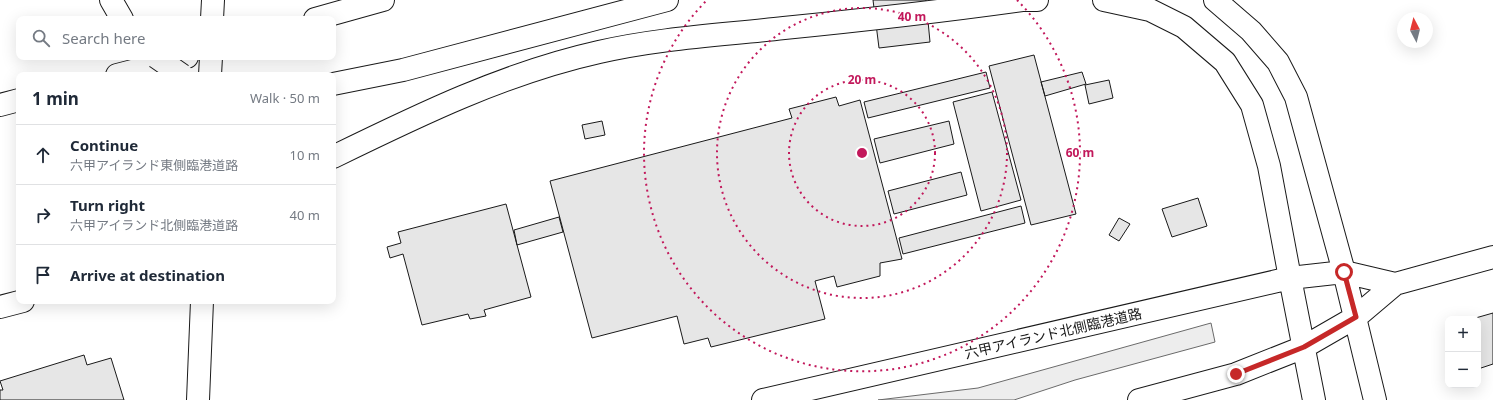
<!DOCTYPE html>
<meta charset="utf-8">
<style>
:root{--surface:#fff;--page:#f2f2f3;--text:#1f2937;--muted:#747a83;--line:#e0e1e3}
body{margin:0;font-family:"Noto Sans","Noto Sans JP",sans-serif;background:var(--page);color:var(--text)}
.controls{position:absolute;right:12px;bottom:12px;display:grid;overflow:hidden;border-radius:8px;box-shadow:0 4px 16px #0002}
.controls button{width:36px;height:36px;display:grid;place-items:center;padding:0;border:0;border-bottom:1px solid var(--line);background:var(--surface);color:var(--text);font:20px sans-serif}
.compass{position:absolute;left:1397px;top:12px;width:36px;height:36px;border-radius:50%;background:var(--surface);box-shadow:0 4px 16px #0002;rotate:353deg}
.stop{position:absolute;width:12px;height:12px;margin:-9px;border:3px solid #c62828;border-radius:50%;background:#fff}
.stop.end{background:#c62828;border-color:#fff;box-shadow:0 1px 4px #0008}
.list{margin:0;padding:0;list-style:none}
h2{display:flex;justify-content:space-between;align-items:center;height:52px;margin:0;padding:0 16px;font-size:17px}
h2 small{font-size:13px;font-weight:400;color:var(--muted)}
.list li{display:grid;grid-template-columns:26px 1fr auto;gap:12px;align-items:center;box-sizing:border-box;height:60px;padding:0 16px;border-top:1px solid var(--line)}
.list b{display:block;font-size:15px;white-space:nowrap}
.list p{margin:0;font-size:13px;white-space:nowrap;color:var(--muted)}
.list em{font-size:13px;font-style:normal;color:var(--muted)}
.icon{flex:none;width:22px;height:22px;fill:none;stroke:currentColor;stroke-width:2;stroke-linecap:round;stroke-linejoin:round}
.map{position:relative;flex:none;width:1493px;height:400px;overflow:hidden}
.search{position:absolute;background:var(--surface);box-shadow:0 4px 16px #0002;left:16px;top:16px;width:320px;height:44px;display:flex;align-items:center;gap:10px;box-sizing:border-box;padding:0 14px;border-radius:8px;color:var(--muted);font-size:15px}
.panel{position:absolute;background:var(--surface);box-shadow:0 4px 16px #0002;left:16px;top:72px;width:320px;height:232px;border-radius:8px}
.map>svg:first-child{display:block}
.built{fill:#ededed;stroke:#6a6a6a}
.building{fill:#e6e6e6;stroke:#1a1a1a}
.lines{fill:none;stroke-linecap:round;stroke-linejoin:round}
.secondary-casing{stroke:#1a1a1a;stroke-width:24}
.highway-casing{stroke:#1a1a1a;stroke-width:24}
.secondary{stroke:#fff;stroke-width:22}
.highway{stroke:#fff;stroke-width:22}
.highway-bridge-casing{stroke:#1a1a1a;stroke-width:24;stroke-linecap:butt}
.highway-bridge{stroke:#fff;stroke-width:22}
.route{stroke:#c62828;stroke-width:5}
.ring{fill:none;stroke:#c2185b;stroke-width:2;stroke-dasharray:2 4}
.labels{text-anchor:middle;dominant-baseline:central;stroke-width:3;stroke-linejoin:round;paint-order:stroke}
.street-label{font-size:14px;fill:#1a1a1a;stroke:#fff}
.centre{fill:#c2185b;stroke:#fff;stroke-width:2}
.ring-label{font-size:12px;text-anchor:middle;font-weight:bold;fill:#c2185b;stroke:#fff;stroke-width:3;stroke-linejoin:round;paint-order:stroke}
</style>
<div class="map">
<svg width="1493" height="400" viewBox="0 0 1493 400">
<rect width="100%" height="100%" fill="#fff"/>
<path class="built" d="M1211,323L1215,342L1075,380L1014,400H878L978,388Z"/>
<path class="building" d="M873,0H926L930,42L879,48Z
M1034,55L1076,214L1031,225L989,66Z
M986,72L990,88L868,118L864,102Z
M1082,72L1086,84L1045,96L1041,82Z
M1109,80L1113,98L1089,104L1085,85Z
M992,92L1021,200L981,211L953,102Z
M836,97L839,106L860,100L902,259L880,263V276L837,287L834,276L815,281L825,319L711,347L708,338L684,344L677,316L592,338L550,181L792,118L789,109Z
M602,121L605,135L585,139L582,125Z
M949,121L954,144L880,163L874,139Z
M961,172L967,195L894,214L888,191Z
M1198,198L1207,226L1172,237L1162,209Z
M506,204L531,297L484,310L486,316L470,319L468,314L422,325L403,254L390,258L387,247L401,243L398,232Z
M1021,206L1025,223L903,254L899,238Z
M559,217L563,232L517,245L514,230Z
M1119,218L1130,224L1119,241L1109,235Z
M1493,313V364L1478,369V319H1472Z
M84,355L87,365L111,358L124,400H0V390H3L0,381Z"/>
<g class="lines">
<defs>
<path id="secondary" d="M212,19L213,0
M315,19L383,0
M117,75L187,57
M210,75L211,57
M0,105L19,100
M1344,272L1375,400
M1290,278L1314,400
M198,400L202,301
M763,400L1290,278L1344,272L1395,284
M1139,400L1236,374L1304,347L1356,317L1395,284L1493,257"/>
<path id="highway" d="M111,0L122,19
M1104,0L1150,10L1184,27L1225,62L1252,105L1269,166L1290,278
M1215,0L1251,31L1278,62L1296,97L1344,272
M333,84L403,70L667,0
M333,157C419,115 505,73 599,52C660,38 722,35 784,28C864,20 943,11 1022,0H1037
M0,307L23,301"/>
</defs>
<use href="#secondary" class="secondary-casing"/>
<use href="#highway" class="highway-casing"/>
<use href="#secondary" class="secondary"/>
<use href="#highway" class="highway"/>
<defs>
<path id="highway-bridge" d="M156,57L182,75"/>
</defs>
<use href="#highway-bridge" class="highway-bridge-casing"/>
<use href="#highway-bridge" class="highway-bridge"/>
</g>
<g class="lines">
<path class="route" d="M1236,374L1304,347L1356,317L1344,272"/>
</g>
<g class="ring">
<circle cx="862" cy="153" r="73"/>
<circle cx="862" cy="153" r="145"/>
<path d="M1017 0A218 218 0 1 1 707 0"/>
</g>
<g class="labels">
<g class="street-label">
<text transform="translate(1053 333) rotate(-13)">六甲アイランド北側臨港道路</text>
</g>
</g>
<circle cx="862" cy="153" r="6" class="centre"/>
<g class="ring-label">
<text x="912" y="21">40 m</text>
<text x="862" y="84">20 m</text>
<text x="1080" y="157">60 m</text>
</g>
</svg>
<div class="controls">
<button>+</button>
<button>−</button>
</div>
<svg class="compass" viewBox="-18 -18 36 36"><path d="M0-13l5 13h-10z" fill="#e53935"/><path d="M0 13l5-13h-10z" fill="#747a83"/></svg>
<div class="stop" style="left:1344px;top:272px"></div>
<div class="stop end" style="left:1236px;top:374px"></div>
<div class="search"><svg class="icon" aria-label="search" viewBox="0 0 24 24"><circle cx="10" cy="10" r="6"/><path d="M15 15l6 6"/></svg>Search here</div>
<section class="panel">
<h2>1 min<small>Walk · 50 m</small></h2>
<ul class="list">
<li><svg class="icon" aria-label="ahead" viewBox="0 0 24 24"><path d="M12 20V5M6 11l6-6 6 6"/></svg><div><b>Continue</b><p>六甲アイランド東側臨港道路</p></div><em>10 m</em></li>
<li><svg class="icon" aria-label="right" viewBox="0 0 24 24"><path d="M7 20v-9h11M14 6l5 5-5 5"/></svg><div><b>Turn right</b><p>六甲アイランド北側臨港道路</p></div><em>40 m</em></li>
<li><svg class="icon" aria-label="arrive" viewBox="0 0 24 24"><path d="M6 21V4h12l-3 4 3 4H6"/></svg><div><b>Arrive at destination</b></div></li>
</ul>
</section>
</div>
